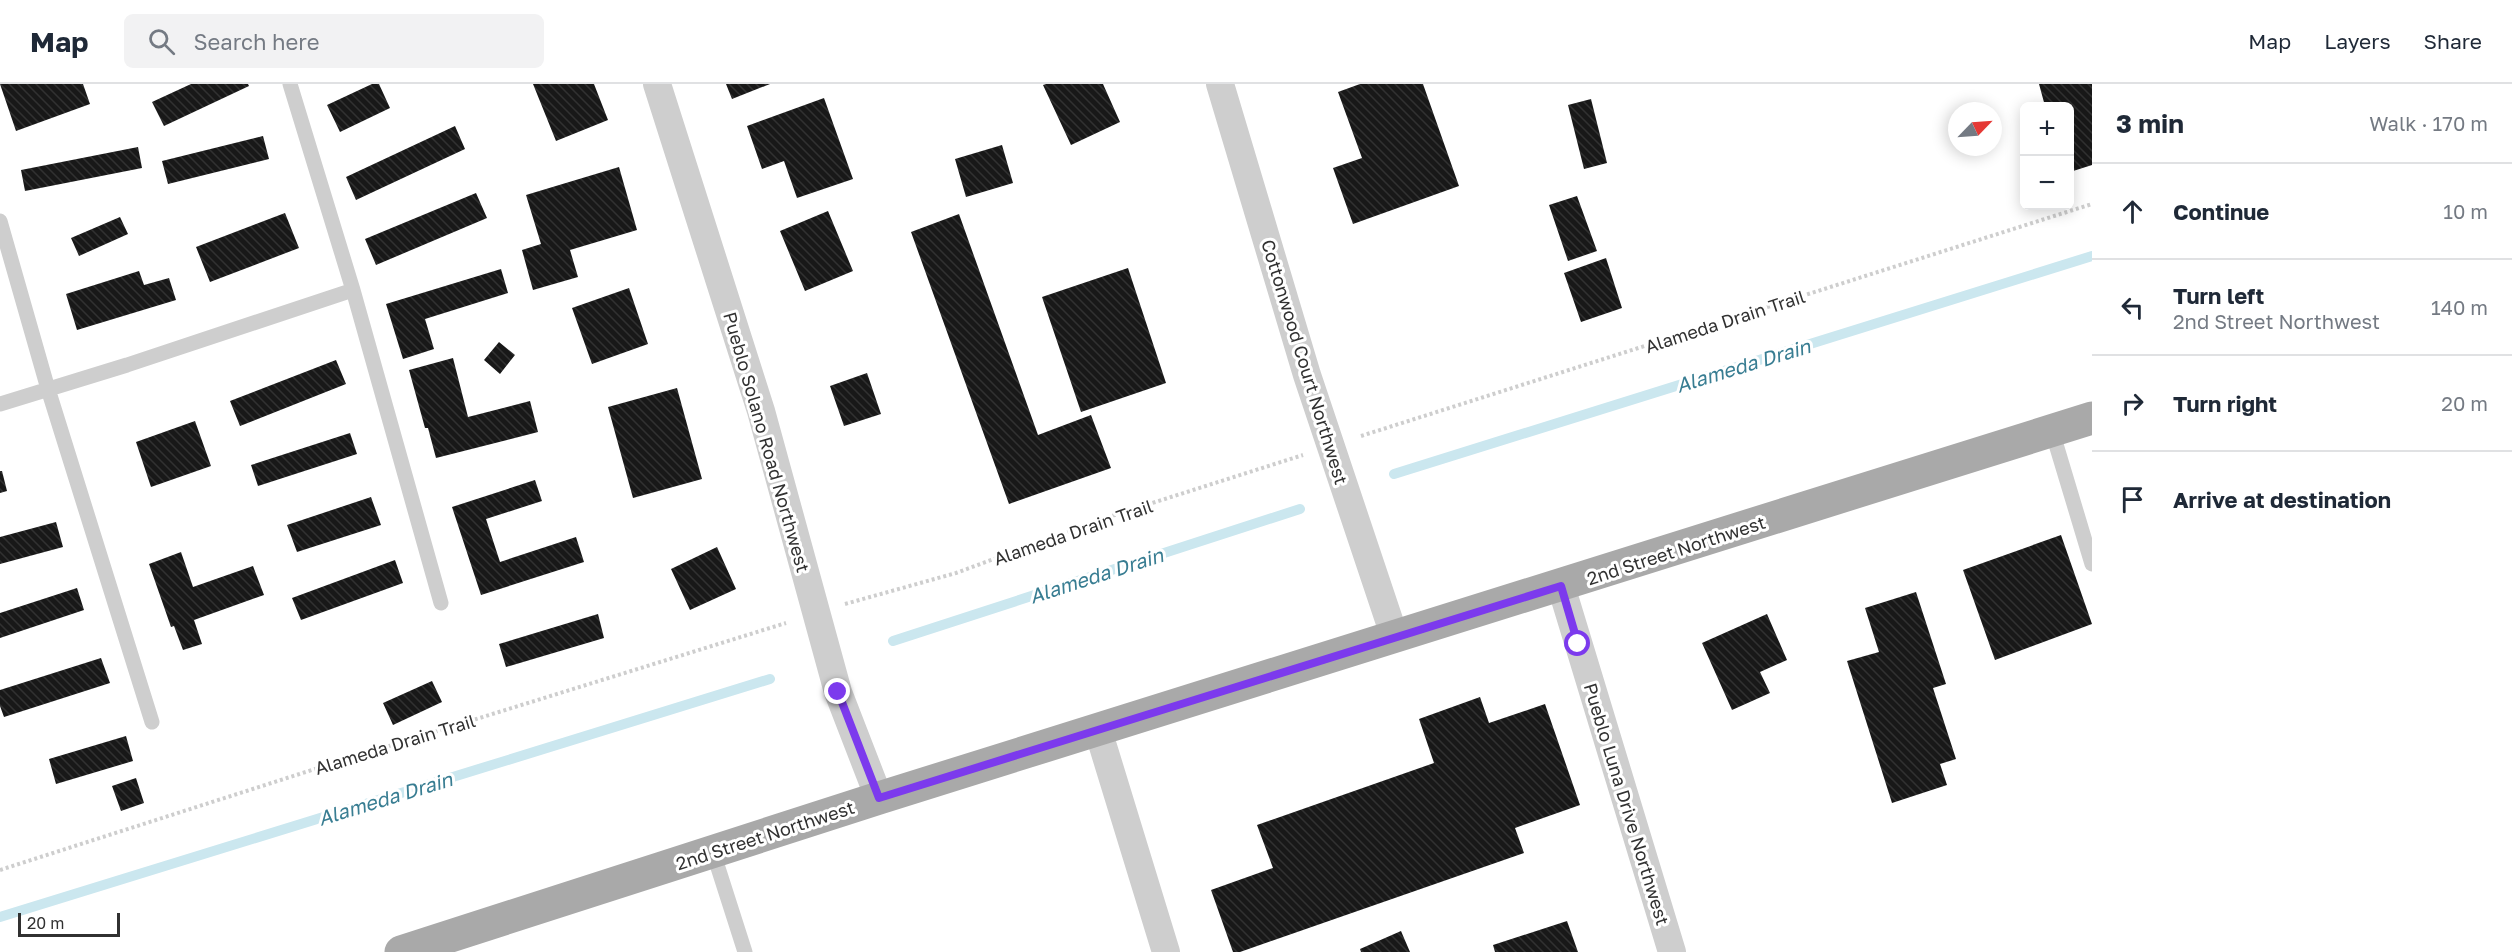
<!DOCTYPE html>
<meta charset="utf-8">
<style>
:root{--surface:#fff;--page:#f2f2f3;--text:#1f2937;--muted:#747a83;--line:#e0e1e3}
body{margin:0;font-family:"Golos Text",sans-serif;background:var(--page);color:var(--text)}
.controls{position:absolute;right:18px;top:18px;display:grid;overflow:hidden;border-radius:9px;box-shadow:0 3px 15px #0003}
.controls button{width:54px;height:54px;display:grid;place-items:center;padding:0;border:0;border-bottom:2px solid var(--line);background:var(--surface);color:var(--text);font:30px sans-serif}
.compass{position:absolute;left:1948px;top:18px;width:54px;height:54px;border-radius:50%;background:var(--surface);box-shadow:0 3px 15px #0003;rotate:65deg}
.scale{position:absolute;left:18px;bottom:15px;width:102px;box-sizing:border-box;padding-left:6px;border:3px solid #313131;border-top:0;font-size:16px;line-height:21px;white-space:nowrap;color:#313131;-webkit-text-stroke:4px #fff;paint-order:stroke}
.stop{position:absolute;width:18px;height:18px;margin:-14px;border:4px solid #7c3aed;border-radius:50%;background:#fff}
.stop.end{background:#7c3aed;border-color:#fff;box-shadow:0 2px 6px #0008}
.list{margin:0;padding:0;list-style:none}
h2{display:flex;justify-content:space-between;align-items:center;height:78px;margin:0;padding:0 24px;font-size:26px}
h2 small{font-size:20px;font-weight:400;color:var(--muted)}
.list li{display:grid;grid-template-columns:39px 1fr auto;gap:18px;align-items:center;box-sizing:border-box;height:96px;padding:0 24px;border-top:2px solid var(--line)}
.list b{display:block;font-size:22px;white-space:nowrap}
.list p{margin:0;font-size:20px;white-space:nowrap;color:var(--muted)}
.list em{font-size:20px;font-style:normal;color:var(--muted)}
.icon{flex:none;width:33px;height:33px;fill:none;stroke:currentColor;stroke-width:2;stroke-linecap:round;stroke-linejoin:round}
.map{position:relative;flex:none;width:2092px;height:868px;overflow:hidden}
header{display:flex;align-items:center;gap:36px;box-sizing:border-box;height:84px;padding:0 30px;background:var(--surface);border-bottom:2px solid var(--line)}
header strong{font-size:28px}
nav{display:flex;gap:33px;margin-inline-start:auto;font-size:21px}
.search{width:420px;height:54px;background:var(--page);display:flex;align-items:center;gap:15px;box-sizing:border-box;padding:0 21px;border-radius:9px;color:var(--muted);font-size:22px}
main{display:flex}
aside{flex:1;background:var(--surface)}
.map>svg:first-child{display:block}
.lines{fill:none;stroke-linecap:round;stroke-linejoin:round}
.stream{stroke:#cbe7ef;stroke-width:10}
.building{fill:url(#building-back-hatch)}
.path{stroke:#cecece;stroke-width:4;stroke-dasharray:3 3;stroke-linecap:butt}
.service{stroke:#cecece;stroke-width:15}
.minor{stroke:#cecece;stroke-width:28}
.primary{stroke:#a9a9a9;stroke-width:33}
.route{stroke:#7c3aed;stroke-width:8}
.labels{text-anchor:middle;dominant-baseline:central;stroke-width:6;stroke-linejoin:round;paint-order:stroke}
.street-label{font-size:18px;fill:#313131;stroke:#fff}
.water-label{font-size:20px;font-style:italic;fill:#387d92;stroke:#fff}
</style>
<header>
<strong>Map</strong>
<div class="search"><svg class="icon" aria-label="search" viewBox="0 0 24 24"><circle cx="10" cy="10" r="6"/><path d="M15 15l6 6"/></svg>Search here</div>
<nav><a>Map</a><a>Layers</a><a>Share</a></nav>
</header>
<main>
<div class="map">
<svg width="2092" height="868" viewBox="0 0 2092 868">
<defs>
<pattern id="building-back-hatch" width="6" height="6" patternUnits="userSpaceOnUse" patternTransform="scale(1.5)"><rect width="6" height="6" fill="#181818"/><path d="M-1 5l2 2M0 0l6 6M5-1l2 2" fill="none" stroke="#313131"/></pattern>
</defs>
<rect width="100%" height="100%" fill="#fff"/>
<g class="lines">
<path class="stream" d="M1394,390L2092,172
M893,557L1300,425
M0,833L770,595"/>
</g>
<path class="building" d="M0,0H83L90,20L16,47Z
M191,0H248L249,2L164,42L152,18Z
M372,0H379L390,24L340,48L327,21Z
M533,0H594L608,36L556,57Z
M726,0H770L732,15Z
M1046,0H1103L1120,38L1071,61L1043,1Z
M1360,0H1423L1459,102L1353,140L1333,84L1362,74L1338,8Z
M2039,0H2092V81L2070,88V22H2045Z
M824,14L853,95L797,114L784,77L762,85L747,42Z
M1591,15L1607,79L1584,85L1568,21Z
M455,42L465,65L356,116L346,93Z
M263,52L269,75L168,100L162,77Z
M1002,61L1013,99L966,113L955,75Z
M138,63L142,84L25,107L21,86Z
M619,83L637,146L570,166L578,193L533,206L522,166L541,160L526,111Z
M476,109L487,134L376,181L365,155Z
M1577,112L1597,167L1568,177L1549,121Z
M828,127L853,187L805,207L780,147Z
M285,129L299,164L210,198L196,163Z
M959,130L1038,351L1091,331L1111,384L1009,420L911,148Z
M120,133L128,150L79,172L71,154Z
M1606,174L1622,224L1581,238L1564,189Z
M1128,184L1166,299L1081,328L1042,213Z
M501,185L508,209L425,235L434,265L403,275L386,220Z
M139,187L144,201L169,194L176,216L77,246L66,210Z
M629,204L648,260L592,280L572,224Z
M499,258L515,271L500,290L484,276Z
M453,274L468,333L530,317L538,348L436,374L428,344H425L409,286Z
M336,276L346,300L240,342L230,317Z
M867,289L881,330L844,342L830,302Z
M677,304L702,395L633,414L608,323Z
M195,337L211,382L151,403L136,358Z
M350,349L357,370L258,402L251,381Z
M0,387H2L7,407L0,409Z
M535,396L542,417L486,435L500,478L576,453L584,478L481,511L452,423Z
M371,413L381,441L297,468L287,441Z
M56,438L63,463L0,480V453Z
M2061,451L2092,540L1995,576L1963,486Z
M717,463L736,505L690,526L671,485Z
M181,468L193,503L253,482L264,511L194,536L202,560L183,566L174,542L171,543L149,480Z
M395,476L403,499L301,536L292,514Z
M77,504L84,526L0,554V529Z
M1916,508L1946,600L1933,604L1956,675L1940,680L1947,701L1892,719L1847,577L1879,568L1865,524Z
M598,530L604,554L506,583L499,560Z
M1767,530L1787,576L1760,588L1770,609L1732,626L1702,559Z
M101,574L110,599L4,633L0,622V606Z
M432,597L442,618L393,641L383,619Z
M1480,613L1489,639L1545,620L1580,721L1515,744L1524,769L1240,868H1233L1211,806L1273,784L1257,741L1434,679L1419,635Z
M126,652L133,677L56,700L49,675Z
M136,694L144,719L121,727L112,702Z
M1567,837L1578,868H1495L1493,861Z
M1401,847L1410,868H1361L1360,865Z"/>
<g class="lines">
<path class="path" d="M1361,352L2092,120
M845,520L956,489L1102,435L1303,371
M0,786L315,685L786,539"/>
<path class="service" d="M290,0L353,206
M0,137L48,305L152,638
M0,320L127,281L353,206L441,519
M2052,347L2092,480
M713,768L745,868"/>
<path class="minor" d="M657,0L761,327L838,608L879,714
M1220,0L1307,291L1395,554
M1561,502L1672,868
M1098,646L1166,868"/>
<path class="primary" d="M401,868L879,714L2092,334"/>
</g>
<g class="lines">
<path class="route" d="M838,608L879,714L1561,502L1578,560"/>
</g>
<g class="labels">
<g class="street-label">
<text transform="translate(1725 237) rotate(-18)">Alameda Drain Trail</text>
<text transform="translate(1305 278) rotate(73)">Cottonwood Court Northwest</text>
<text transform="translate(767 358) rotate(74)">Pueblo Solano Road Northwest</text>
<text transform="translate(1073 448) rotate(-19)">Alameda Drain Trail</text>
<text transform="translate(1676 466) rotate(-18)">2nd Street Northwest</text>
<text transform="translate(395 660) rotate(-17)">Alameda Drain Trail</text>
<text transform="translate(1627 720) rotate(73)">Pueblo Luna Drive Northwest</text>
<text transform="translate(765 751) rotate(-18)">2nd Street Northwest</text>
</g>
<g class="water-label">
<text transform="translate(1743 281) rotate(-17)">Alameda Drain</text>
<text transform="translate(1096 491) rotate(-18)">Alameda Drain</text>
<text transform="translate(385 714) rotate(-17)">Alameda Drain</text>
</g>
</g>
</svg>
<div class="controls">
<button>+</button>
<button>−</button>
</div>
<svg class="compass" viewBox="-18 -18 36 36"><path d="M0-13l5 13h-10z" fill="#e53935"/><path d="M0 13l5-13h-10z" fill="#747a83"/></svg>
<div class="scale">20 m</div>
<div class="stop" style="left:1578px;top:560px"></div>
<div class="stop end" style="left:838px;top:608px"></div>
</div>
<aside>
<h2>3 min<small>Walk · 170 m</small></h2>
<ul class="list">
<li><svg class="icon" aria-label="ahead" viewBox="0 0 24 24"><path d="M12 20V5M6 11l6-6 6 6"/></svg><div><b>Continue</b></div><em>10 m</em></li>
<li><svg class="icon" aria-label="left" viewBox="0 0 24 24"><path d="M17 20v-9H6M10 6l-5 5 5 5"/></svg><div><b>Turn left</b><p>2nd Street Northwest</p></div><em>140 m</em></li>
<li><svg class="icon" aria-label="right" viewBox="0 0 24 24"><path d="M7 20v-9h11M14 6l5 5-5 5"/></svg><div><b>Turn right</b></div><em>20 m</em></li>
<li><svg class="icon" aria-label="arrive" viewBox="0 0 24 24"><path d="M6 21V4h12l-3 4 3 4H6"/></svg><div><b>Arrive at destination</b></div></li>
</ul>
</aside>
</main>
